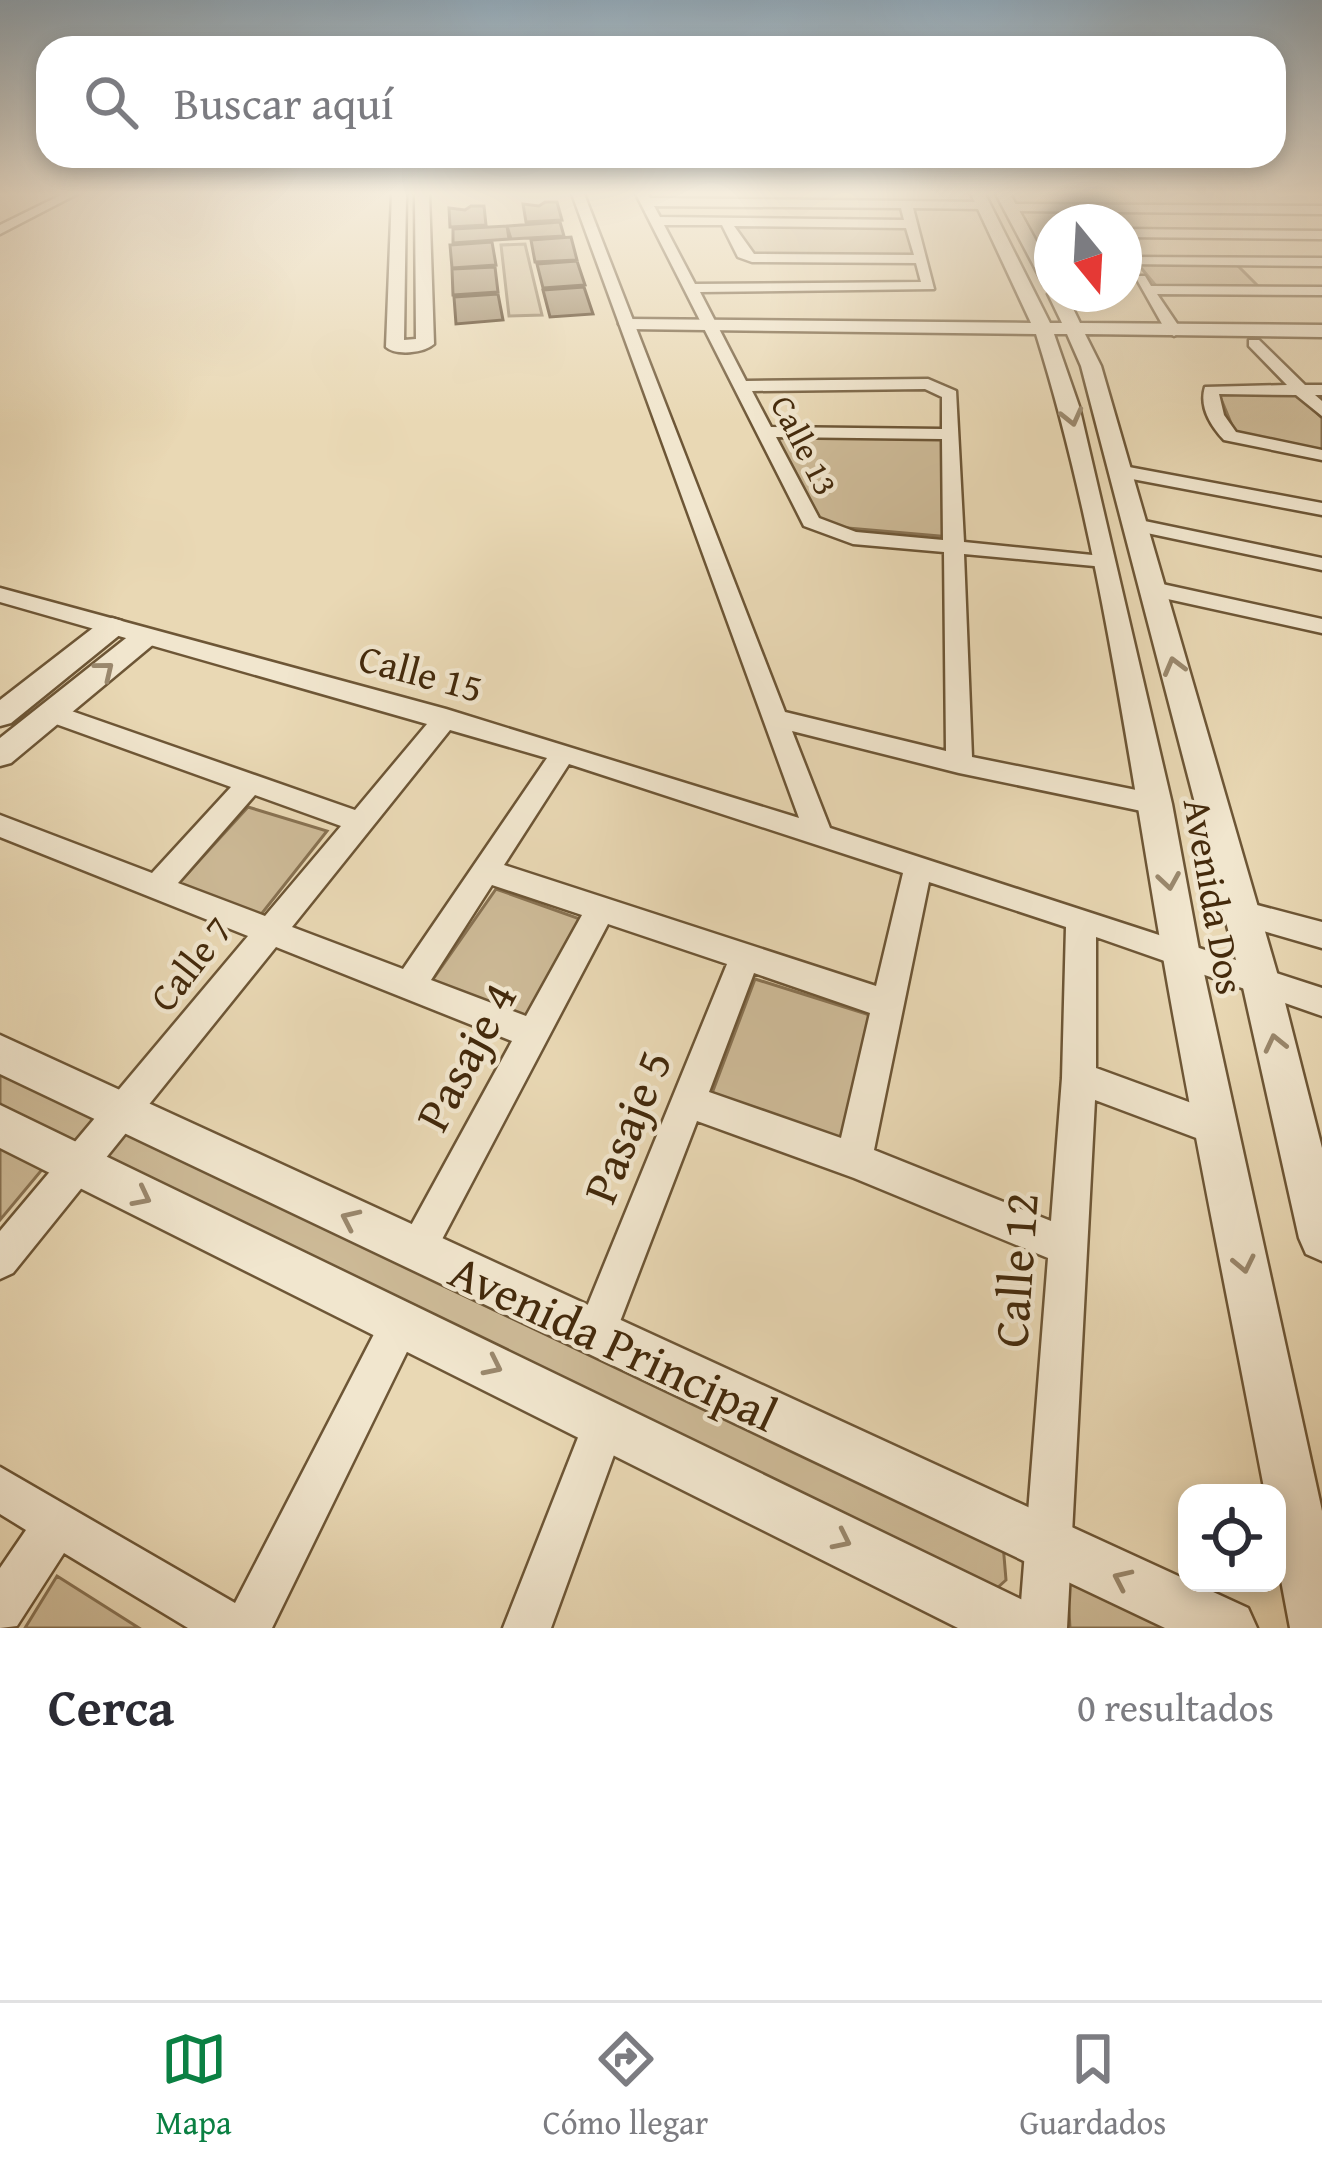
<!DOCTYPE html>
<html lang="es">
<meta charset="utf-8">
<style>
:root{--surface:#fff;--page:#f2f2f3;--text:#2b2b33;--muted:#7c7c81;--line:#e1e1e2;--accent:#0b8043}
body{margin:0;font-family:"Gentium Book Plus",serif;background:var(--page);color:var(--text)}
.controls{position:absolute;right:36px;bottom:36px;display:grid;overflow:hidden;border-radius:24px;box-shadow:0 6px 18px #0003}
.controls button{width:108px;height:108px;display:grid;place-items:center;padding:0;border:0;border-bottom:3px solid var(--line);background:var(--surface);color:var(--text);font:60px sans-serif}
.compass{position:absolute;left:1034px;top:204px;width:108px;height:108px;border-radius:50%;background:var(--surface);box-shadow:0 6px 18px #0003;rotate:162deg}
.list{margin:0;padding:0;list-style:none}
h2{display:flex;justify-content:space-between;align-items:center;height:156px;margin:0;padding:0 48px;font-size:51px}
h2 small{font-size:39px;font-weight:400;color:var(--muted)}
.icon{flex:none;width:66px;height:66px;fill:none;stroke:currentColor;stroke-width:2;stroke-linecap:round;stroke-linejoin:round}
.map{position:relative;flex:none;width:1322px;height:1628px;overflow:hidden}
.search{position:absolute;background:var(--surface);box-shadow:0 6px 18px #0003;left:36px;right:36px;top:36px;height:132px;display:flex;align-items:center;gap:30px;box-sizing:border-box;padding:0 42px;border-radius:36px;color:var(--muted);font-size:45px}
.sheet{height:372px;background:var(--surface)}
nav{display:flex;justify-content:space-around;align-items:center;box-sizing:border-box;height:168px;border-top:3px solid var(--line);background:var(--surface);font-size:33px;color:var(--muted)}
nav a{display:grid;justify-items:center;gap:6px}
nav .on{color:var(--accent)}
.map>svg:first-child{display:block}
.green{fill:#cdba97;stroke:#887252;stroke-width:3}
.building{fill:#9a8463;stroke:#442a0c;stroke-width:3}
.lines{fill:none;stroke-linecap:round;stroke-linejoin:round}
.minor-casing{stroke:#6d5636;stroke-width:5}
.tertiary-casing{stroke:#6d5636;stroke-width:5}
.minor{fill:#f1e6ce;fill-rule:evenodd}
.tertiary{fill:#f1e6ce;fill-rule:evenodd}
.oneway{stroke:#9a886d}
.labels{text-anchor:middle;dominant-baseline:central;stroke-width:9;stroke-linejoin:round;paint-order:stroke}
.far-street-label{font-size:33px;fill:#442a0c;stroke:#f1e6ce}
.street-label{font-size:39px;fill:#442a0c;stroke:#f1e6ce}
.near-street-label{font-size:48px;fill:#442a0c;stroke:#f1e6ce}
</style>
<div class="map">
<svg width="1322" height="1628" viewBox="0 0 1322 1628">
<rect width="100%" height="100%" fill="#e9d8b4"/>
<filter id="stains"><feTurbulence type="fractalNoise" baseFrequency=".00167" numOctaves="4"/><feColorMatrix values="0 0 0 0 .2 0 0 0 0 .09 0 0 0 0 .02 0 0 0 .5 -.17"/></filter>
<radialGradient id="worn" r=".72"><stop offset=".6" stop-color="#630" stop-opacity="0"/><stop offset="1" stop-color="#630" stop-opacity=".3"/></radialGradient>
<path class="green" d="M733,226H911L914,257L760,256L750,253Z
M525,244L542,315L509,316L501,245Z
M1137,263L1236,264L1259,287H1157Z
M1296,393L1322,418V452L1236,435L1219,394Z
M774,437H939L948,442L951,537L836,527L821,522Z
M248,807L327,831L259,917L178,884Z
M496,889L580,919L523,1021L429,985Z
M755,979L873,1016L845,1144L711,1096Z
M0,1069L96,1118L76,1143L0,1107Z
M0,1128L55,1154L0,1220Z
M128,1132L1003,1544L1006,1580L996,1589L107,1163L109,1143Z
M57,1576L139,1628H25Z
M1067,1579L1180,1628H1070Z"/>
<path class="building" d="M545,202H557L562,220L526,222L523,204L539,206Z
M471,206H484L486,225L450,227L449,208L465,210Z
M560,222L564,236L511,239L507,226Z
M507,226L509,239L453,243V229Z
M571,237L577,260L535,262L531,240Z
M492,242L496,265L452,268L450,245Z
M577,261L585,285L543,288L537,264Z
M495,267L498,292L453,295L452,269Z
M584,287L593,314L550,317L543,290Z
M498,294L503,320L456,324L454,297Z"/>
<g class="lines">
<defs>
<path id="minor" d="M63,194H77L0,234V225Z
M572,194H584L785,712L946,751L944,552L853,544L804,526L636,194H648L650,198L987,202L983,209L913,208L934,289L700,292L746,381L928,379L956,391L964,542L1112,557V565L1105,567L964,554L972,757L1156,794L1169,804L1156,814L959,773L792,731L830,828L1322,988V1016L1096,937V1068L1227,1116L1232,1128L1227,1140L1215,1145L1095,1100L1067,1628H1019L1048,1258L854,1178L697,1121L611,1345L597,1351L583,1345L577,1331L727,964L608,924L429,1264L416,1270L403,1264L397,1251L512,1041L276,947L13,1273L0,1279V1231L248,936L0,837V815L152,873L231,787L42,719L39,713L42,707H60L355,810L427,724L0,602V588L446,709L799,818ZM654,206L901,208L904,220L660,217ZM664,225H722L738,257L752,262L916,263L921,282L695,284ZM734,226L906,228L914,255L754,254ZM925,389L942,397V429L771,427L752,391ZM776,437L942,439L943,540L856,532L819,518ZM450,730L547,758L403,969L292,927ZM569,764L903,873L876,986L504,865ZM255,795L341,826L265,916L178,883ZM929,882L1066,927L1062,1078L1051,1221L874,1150ZM492,885L582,915L526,1016L431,980ZM754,973L870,1013L841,1138L709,1092Z
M1011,204L1322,206V214L1007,211Z
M1124,229L1322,231V239L1124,237Z
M1128,257L1322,258V266L1124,264Z
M1135,276H1145L1151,286L1322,287V295L1157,294L1182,331L1174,336L1166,331Z
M1249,340H1259L1305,385H1322V395H1315L1322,401V416L1296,395L1219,394L1224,415L1236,432L1322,450V460L1224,440C1210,425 1199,406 1205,387L1287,385L1249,346Z
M1118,465L1322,503V515L1111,475L1109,471Z
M1135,519L1322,558V570L1128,529L1125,525Z
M1153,582L1322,619V633L1145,594V584Z
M1242,901L1322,922V948L1232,922L1227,913L1232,904Z
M402,1301L416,1307L422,1321L272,1628H188L64,1553L17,1626L0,1628V1568L26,1530L0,1514V1467L235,1603L388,1307Z
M605,1401L620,1407L626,1422L551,1628H503L590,1407Z"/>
<path id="tertiary" d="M392,194H406L404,340L416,339L415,194H429L434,344C424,353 396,356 386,347Z
M971,194H985L1050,323H1062L1048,294L1052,290L1044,285L996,194H1010L1052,270V294H1066L1080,323L1322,325V337L1085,334L1101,366L1280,983L1322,1148V1261L1306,1254L1299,1238L1242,983L1081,366L1067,334H1054L1079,406L1172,804L1200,955L1322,1511V1628H1290L1277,1559V1493H1265C1231,1314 1194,1136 1163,957C1127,749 1099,535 1036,334L628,329L619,324L628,319L1031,323Z
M112,618L122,621L126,627L122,633L11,723L0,726V700L102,621Z
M145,628L159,637L155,643L11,763L0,766V738L135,631Z
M0,1035L1248,1608L1257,1628H1165L0,1074Z
M0,1105L1039,1608L1048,1628H958L0,1148Z"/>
</defs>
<use href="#minor" class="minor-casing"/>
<use href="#tertiary" class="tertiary-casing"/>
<use href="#minor" class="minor"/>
<use href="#tertiary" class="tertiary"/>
</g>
<defs><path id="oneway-chevron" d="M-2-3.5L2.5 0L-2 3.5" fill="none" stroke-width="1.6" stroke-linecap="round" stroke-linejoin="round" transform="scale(3)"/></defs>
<g class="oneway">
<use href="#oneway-chevron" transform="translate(1072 417) rotate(76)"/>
<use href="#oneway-chevron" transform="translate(1174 666) rotate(-105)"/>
<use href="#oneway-chevron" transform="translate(105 670) rotate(-39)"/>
<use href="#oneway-chevron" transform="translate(1169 881) rotate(81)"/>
<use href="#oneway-chevron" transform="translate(1275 1043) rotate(-103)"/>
<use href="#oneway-chevron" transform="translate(142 1197) rotate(27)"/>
<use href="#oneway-chevron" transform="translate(350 1219) rotate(-155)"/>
<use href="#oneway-chevron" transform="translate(1244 1264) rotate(78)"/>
<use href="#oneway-chevron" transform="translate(493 1366) rotate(26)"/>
<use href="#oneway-chevron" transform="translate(842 1540) rotate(26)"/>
<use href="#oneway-chevron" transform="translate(1122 1579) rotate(-155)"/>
</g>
<linearGradient id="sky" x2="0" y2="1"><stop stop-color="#92abbc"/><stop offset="0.46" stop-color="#f5eddd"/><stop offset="1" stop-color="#f5eddd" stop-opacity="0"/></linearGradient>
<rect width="1322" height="422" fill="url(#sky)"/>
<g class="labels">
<g class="far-street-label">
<text transform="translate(805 445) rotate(63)">Calle 13</text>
</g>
<g class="street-label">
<text transform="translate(421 672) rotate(15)">Calle 15</text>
<text transform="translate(1215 896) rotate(80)">Avenida Dos</text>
<text transform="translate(190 963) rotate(-52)">Calle 7</text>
</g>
<g class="near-street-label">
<text transform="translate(465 1056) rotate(-62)">Pasaje 4</text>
<text transform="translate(626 1126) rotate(-68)">Pasaje 5</text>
<text transform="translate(1015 1270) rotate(-86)">Calle 12</text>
<text transform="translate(614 1342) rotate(25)">Avenida Principal</text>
</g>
</g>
<rect width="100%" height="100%" filter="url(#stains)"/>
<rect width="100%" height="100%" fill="url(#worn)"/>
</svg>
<div class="controls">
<button><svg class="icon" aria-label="locate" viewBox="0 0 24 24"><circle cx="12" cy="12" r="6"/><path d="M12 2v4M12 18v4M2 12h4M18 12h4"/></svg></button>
</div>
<svg class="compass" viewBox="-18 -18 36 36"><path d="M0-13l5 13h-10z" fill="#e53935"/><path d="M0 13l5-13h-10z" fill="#7c7c81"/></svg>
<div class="search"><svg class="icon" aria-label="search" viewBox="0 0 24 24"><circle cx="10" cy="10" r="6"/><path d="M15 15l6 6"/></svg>Buscar aquí</div>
</div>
<section class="sheet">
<h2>Cerca<small>0 resultados</small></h2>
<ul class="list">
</ul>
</section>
<nav>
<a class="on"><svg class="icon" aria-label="map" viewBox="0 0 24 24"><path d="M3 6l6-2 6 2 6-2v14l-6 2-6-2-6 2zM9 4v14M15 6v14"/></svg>Mapa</a>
<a><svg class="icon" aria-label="directions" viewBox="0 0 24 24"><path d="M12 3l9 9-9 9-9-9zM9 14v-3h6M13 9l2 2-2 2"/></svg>Cómo llegar</a>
<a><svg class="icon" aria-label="saved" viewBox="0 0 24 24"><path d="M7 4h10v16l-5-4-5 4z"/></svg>Guardados</a>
</nav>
